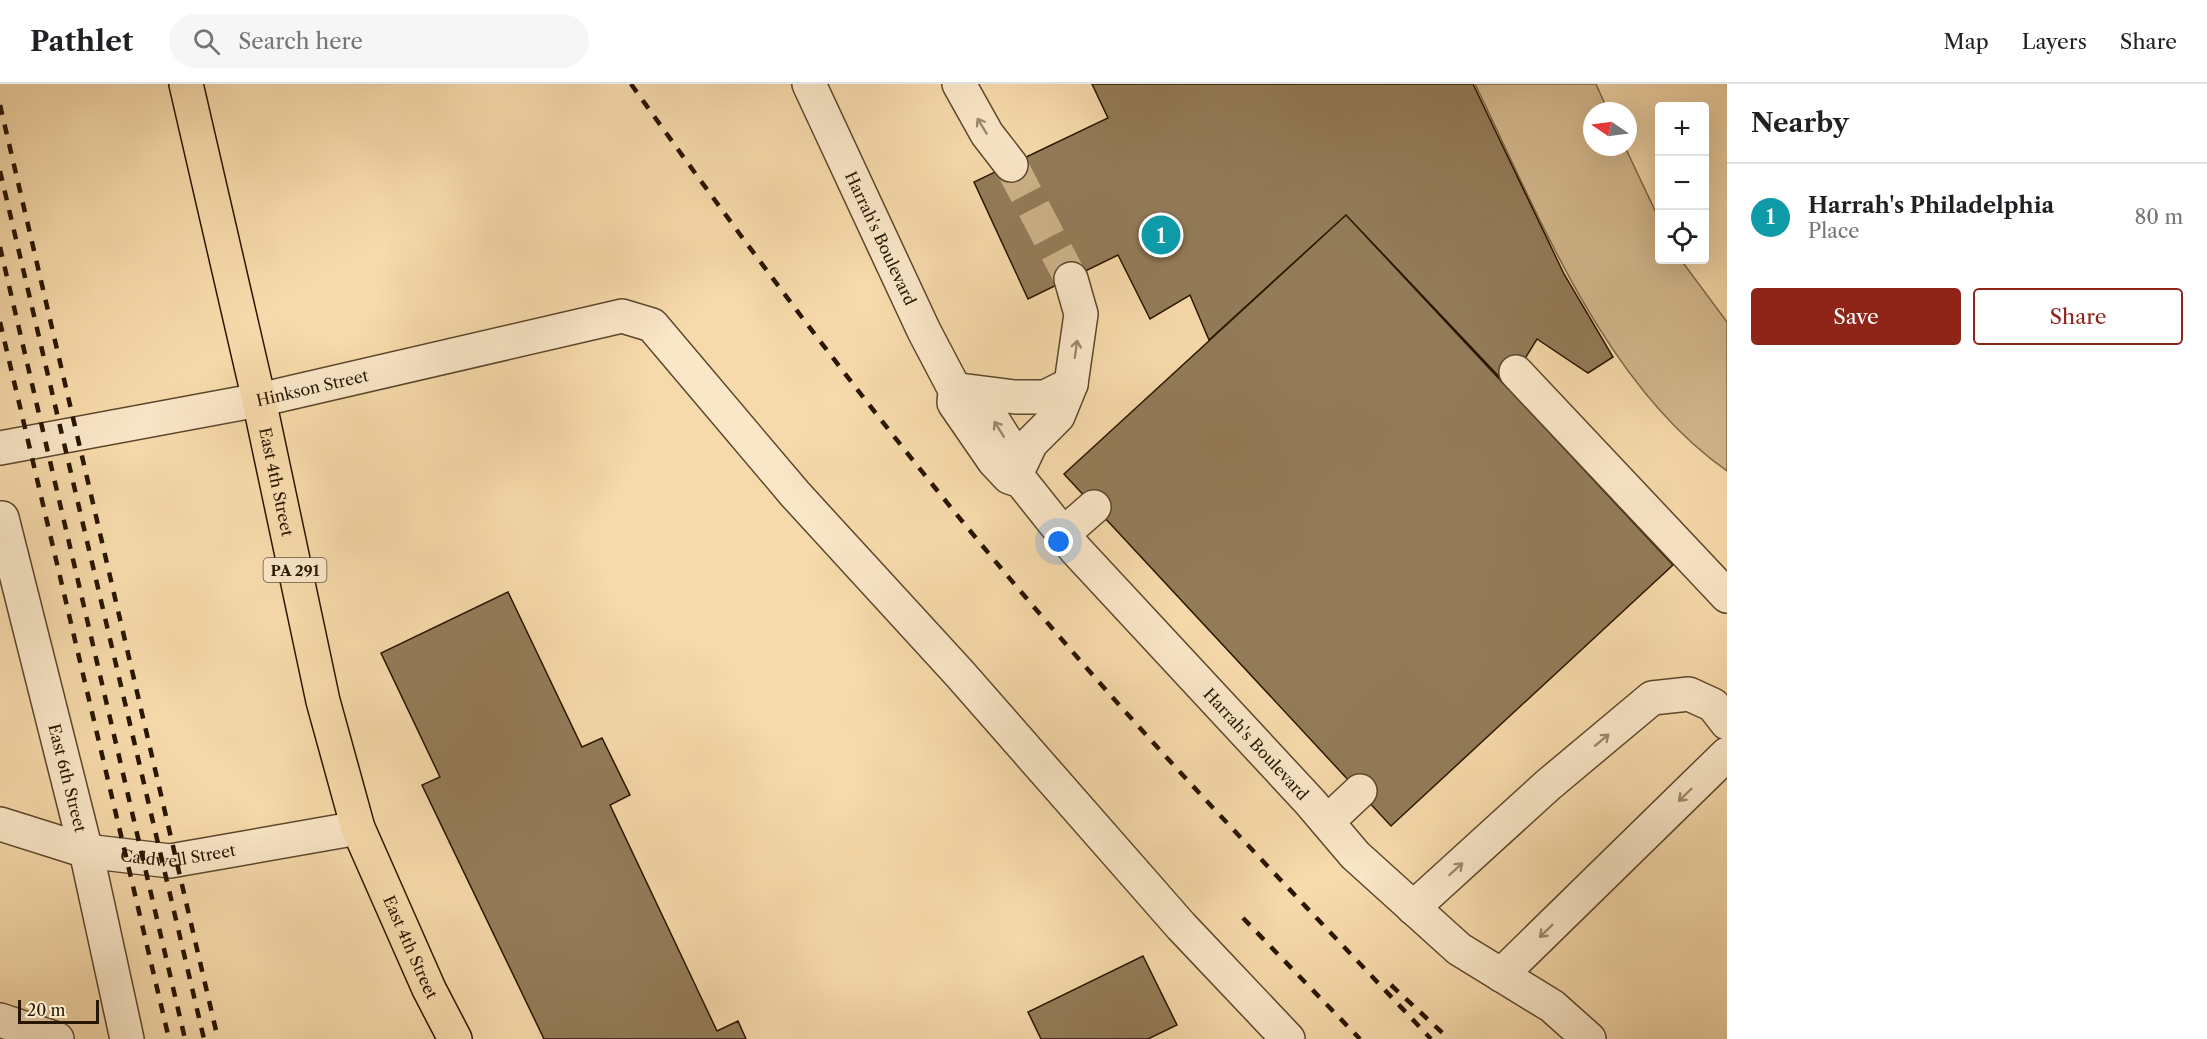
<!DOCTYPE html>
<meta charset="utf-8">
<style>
:root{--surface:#fff;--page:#f6f6f6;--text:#202124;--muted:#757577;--line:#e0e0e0;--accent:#8f2418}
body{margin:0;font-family:"Libre Caslon Text",serif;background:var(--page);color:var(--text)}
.controls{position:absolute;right:18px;top:18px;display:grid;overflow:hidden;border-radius:6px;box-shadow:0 6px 24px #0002}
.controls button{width:54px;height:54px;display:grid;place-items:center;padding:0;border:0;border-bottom:2px solid var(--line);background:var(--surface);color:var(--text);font:30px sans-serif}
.compass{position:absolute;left:1583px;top:18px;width:54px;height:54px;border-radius:50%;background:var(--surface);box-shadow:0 6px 24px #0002;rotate:283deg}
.scale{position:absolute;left:18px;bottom:15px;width:81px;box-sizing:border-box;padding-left:6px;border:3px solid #281600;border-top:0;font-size:16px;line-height:21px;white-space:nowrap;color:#281600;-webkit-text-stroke:4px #fae7c8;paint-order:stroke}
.you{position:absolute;left:1059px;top:458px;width:21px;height:21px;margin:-15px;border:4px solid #fff;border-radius:50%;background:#1a73e8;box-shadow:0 0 0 9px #1a73e833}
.badge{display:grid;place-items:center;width:39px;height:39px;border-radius:50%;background:var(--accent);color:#fff;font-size:20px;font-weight:700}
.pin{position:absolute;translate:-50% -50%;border:3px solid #fff;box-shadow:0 2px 6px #0006}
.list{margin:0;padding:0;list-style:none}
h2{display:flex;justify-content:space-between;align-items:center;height:78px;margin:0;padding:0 24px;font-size:26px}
h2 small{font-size:20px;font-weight:400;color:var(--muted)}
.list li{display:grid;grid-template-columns:39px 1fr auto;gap:18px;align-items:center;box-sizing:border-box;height:108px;padding:0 24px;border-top:2px solid var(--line)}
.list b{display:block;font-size:22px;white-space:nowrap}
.list p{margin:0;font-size:20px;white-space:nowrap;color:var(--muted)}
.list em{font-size:20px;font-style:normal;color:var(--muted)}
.actions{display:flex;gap:12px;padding:18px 24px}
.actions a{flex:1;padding:14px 0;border:2px solid var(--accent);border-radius:6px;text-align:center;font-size:21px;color:var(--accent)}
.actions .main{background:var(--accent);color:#fff}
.icon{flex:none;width:33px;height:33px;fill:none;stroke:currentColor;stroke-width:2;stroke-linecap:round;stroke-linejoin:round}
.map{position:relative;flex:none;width:1727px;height:955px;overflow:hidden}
header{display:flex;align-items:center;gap:36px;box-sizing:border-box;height:84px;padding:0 30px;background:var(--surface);border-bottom:2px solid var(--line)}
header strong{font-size:28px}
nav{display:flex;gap:33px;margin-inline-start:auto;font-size:21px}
.search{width:420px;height:54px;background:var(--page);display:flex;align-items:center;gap:15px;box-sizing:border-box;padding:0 21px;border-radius:33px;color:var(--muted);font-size:22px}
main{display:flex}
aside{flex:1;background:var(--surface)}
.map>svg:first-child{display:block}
.green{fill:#d4b98e;stroke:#7e6847;stroke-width:1.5}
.building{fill:#947c59;stroke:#281600;stroke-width:1.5}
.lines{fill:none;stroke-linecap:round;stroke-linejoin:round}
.minor-tunnel{stroke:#ceb389;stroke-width:33;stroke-dasharray:33 16;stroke-linecap:butt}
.minor-casing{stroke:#5c472b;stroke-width:36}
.major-casing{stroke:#281600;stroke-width:36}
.minor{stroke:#fae7c8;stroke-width:33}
.major{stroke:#f7daab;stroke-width:33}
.rail{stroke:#281600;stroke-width:4.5;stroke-dasharray:10 10;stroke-linecap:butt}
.oneway{stroke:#9c896e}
.labels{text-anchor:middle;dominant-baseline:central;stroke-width:6;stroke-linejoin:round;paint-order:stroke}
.shield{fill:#fae7c8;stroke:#67553c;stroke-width:1.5}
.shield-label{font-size:15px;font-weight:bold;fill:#281600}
.street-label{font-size:16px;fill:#281600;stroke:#fae7c8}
</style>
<header>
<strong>Pathlet</strong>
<div class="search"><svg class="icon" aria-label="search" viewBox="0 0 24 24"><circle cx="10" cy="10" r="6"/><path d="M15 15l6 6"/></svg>Search here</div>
<nav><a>Map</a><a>Layers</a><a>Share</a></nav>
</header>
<main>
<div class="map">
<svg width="1727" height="955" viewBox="0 0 1727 955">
<rect width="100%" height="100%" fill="#f7daab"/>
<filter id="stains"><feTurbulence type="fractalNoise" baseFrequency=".00333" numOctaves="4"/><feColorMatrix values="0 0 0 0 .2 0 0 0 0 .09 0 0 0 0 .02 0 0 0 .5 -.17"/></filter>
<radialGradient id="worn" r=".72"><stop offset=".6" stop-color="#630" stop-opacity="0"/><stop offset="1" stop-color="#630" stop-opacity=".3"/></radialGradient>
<path class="green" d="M1475,0H1596L1608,27H1592V63H1625L1659,135L1660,176H1681L1727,238V387C1604,301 1539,131 1475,0Z"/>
<path class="building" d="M1092,0H1473L1564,190L1613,273L1588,289L1537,255L1508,302L1346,131L1209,256L1190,211L1150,235L1118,171L1028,215L974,98L1108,34Z
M1346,131L1673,481L1391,742L1064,390Z
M508,508L582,663L602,654L630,711L610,721L717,947L738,937L746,955H544L422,701L440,693L381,569Z
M1143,872L1177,941L1148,955H1041L1028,928Z"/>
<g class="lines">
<path class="minor-tunnel" d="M1011,81L1071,195"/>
<defs>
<g id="minor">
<path id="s1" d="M809,0L924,247L955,306L954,319L994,377L1009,393L1021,397L1076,466L1310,718L1355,771L1459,865L1552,922L1589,955"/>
<path d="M959,0L987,50L1011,81"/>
<path d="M1516,288L1727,512"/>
<path d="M955,306L981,317L1016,373"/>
<path d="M960,306L1015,313H1045L1071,300"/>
<path id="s2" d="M0,364L259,316L622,232L652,241L795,410L960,590L1181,842L1288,955"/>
<path d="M1021,380L1031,359L1058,332L1071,300L1081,230L1071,195"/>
<path id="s3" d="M2,434L86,767L127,955"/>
<path d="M1063,450L1094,423"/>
<path d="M1327,738L1360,707"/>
<path id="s4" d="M0,740L86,767L170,777L358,744"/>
<path d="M1413,824L1548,701L1652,614L1689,610L1713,621L1727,639"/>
<path d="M1501,891L1727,670"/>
<path d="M0,936L57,955"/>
</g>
<g id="major">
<path id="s5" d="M186,0L259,316L323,617L358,744L429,905L455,955"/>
</g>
</defs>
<use href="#minor" class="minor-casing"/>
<use href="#major" class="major-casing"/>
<use href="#minor" class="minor"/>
<use href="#major" class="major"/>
<path class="rail" d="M631,0C768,192 910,381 1065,559C1182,695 1308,824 1431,955
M0,21L218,955
M0,87L204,955
M0,163L185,955
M0,238L169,955
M1243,834L1360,955
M1391,901L1449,955"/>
</g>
<defs><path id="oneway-shaft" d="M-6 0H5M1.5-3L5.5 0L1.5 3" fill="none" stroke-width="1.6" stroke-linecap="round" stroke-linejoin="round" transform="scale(1.5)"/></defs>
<g class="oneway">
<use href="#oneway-shaft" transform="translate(982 42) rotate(-121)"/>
<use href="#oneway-shaft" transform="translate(1076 265) rotate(-82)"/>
<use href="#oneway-shaft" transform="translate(999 345) rotate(-122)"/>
<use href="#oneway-shaft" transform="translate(1602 656) rotate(-40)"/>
<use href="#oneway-shaft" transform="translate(1685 711) rotate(136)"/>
<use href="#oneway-shaft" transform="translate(1456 785) rotate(-42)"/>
<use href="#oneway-shaft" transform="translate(1546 847) rotate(136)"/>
</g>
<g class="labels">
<rect class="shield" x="263.5" y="474" width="63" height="24" rx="4.5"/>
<g class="shield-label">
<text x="295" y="486">PA 291</text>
</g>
<g class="street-label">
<text stroke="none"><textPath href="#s1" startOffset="170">Harrah's Boulevard</textPath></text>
<text stroke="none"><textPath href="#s2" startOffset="318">Hinkson Street</textPath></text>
<text stroke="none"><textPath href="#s5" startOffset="408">East 4th Street</textPath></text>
<text stroke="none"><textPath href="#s1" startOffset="810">Harrah's Boulevard</textPath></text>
<text stroke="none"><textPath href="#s3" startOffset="268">East 6th Street</textPath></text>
<text stroke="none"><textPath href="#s4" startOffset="183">Caldwell Street</textPath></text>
<text stroke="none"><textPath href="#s5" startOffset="894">East 4th Street</textPath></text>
</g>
</g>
<rect width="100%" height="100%" filter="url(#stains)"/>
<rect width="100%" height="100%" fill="url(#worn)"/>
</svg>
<div class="controls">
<button>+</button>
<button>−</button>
<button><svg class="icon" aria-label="locate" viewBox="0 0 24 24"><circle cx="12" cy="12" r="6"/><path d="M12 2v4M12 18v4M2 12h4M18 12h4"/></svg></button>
</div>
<svg class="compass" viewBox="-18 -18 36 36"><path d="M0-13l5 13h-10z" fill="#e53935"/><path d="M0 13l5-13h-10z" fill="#757577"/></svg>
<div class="scale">20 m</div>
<div class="you"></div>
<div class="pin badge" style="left:1161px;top:151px;background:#0f9aa8">1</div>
</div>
<aside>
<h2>Nearby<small></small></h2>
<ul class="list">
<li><span class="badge" style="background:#0f9aa8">1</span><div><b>Harrah's Philadelphia</b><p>Place</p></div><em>80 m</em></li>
</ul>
<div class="actions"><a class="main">Save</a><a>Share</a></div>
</aside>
</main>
